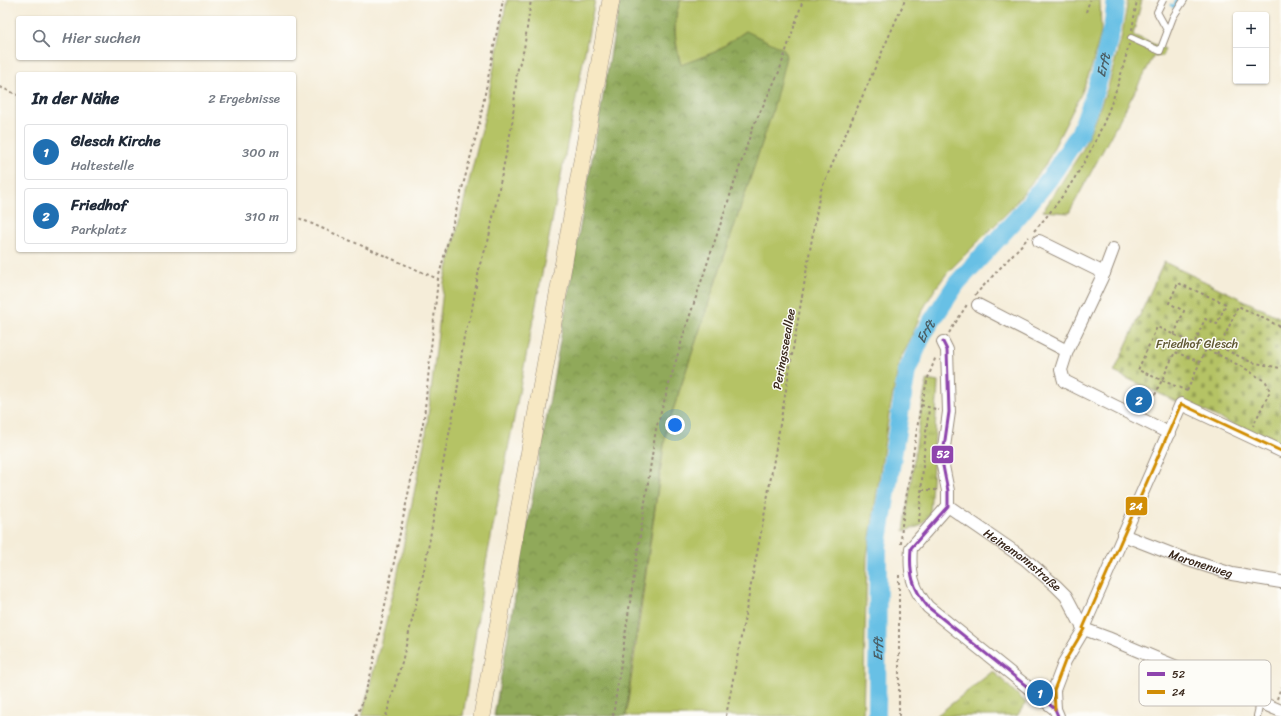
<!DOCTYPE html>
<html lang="de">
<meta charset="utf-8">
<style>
:root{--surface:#fff;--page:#f6f6f7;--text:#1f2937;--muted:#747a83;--line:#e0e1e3;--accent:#1f6fb2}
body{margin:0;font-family:Sriracha,sans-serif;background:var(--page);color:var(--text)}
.controls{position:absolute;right:12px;top:12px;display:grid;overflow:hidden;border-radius:4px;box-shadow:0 1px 3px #0004}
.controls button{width:36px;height:36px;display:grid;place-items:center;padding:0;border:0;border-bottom:1px solid var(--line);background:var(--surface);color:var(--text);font:20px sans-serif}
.you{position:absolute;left:675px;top:425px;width:14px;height:14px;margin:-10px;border:3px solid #fff;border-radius:50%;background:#1a73e8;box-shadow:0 0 0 6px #1a73e833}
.badge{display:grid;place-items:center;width:26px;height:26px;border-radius:50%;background:var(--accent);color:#fff;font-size:13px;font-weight:700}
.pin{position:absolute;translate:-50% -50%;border:2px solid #fff;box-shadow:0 1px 4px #0006}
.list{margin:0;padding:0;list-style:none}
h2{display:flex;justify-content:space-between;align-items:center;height:52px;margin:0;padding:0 16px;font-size:17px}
h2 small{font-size:13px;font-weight:400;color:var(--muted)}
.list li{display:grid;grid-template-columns:26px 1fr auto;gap:12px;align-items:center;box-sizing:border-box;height:56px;margin:0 8px 8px;padding:0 8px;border:1px solid var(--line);border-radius:4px}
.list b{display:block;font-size:15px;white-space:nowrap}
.list p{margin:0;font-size:13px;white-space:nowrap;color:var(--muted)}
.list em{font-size:13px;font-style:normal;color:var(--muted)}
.icon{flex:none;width:22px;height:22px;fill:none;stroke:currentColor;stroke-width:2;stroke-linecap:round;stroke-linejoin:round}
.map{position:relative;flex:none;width:1281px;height:716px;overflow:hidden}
.search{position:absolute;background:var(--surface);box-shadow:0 1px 3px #0004;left:16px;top:16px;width:280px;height:44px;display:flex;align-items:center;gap:10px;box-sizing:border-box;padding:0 14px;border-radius:4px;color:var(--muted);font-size:15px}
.panel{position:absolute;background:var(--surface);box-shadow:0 1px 3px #0004;left:16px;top:72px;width:280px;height:180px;border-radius:4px}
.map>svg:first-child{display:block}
.green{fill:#b5c365;stroke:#787642}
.forest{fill:url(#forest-crowns);stroke:#666a3c}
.cemetery{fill:url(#cemetery-stones);stroke:#787642}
.park{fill:url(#park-tufts);stroke:#787642}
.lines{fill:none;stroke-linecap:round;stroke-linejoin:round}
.stream{stroke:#68c0e5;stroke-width:3}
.river{stroke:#68c0e5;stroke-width:18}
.lane-casing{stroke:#988c7c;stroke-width:8}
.street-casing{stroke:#988c7c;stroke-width:14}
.secondary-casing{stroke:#988c7c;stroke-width:18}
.path{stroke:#988c7c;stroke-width:2;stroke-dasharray:3 3;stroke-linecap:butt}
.lane{stroke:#fff;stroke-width:6}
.street{stroke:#fff;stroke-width:12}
.secondary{stroke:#f7e8c3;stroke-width:17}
.bus-1-casing{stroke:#fdfcf7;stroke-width:6}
.bus-2-casing{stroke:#fdfcf7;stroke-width:6}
.bus-1{stroke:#8e44ad;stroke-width:3}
.bus-2{stroke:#d18d06;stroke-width:3}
.labels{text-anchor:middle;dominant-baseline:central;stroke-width:3;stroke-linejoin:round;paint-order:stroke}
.park-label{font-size:12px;fill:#605833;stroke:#fdfcf7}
.street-label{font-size:12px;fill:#3b2a1e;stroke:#fdfcf7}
.water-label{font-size:13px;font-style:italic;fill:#4b5e64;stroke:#fdfcf7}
.key{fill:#fdfcf7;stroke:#c3bdb6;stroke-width:1}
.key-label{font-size:11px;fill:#3b2a1e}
.line-badge{stroke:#fdfcf7;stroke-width:1.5}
.badge-label{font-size:11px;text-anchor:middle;font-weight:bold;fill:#fff}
</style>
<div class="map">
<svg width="1281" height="716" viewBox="0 0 1281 716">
<defs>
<pattern id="forest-crowns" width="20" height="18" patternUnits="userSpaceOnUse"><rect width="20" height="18" fill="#90a95a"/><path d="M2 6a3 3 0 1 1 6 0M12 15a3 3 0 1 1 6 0" fill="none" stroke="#778a4a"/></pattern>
<pattern id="cemetery-stones" width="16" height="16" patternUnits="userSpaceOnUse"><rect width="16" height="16" fill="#b5c365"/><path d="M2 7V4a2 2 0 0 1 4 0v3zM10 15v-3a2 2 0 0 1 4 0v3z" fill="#949f53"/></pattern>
<pattern id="park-tufts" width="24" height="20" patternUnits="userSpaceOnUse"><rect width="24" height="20" fill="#b5c365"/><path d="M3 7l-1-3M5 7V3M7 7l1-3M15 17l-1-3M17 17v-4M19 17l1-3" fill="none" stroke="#949f53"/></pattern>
</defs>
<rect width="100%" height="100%" fill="#fdfcf7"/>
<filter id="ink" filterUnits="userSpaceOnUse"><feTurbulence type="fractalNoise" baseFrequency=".025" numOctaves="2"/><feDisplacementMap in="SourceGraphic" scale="8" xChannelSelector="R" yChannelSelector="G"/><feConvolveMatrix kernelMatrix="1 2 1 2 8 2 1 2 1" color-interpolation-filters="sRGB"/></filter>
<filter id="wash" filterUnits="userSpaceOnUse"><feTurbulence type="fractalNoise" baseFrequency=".012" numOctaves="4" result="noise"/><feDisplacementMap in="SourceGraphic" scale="16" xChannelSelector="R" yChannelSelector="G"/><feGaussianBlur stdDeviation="0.9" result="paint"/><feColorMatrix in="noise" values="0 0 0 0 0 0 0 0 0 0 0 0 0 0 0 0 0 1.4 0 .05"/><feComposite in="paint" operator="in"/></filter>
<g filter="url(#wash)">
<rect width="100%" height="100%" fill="#f5edd9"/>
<path class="green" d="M507,0H595L486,563L463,716H362L396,582L426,434L444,282L482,129Z
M681,0H1100L1101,33L1091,69L1082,92L1044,167L1009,211L948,272L935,289L922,311L907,347L900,359L889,414L867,557L863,716H626L666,431L772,113L746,31L715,52L681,66C676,44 671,21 681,0Z
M1128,0H1142L1133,35L1165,49L1162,56H1154L1069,213L1043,211L1083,149L1108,87L1121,39Z"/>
<path class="forest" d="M620,0H681C671,21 675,44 681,65L715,52L746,31L784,49L786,57L772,113L666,431L632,663L626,716H494Z"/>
<path class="cemetery" d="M1164,262L1281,318V448L1188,403L1175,401L1114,372Z"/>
<path class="park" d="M927,380L938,382L930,514L920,526L904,531L921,410Z
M993,671L1026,703L1017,716H936Z"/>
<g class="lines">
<path class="stream" d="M1171,5L1174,7L1177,0"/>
<path class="river" id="s1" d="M877,716L878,546L907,371L923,334L957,283L1017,218L1049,179L1079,134L1090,106L1100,76L1113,23L1116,0"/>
</g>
</g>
<g filter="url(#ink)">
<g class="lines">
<defs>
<path id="lane" d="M1163,0L1157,12L1167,30
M1131,38L1160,51L1173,17L1184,0
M1257,716L1260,703"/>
<g id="street">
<path d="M1039,241L1104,273"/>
<path d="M1113,249L1104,273L1067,351L1061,370L1064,381L1169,433"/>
<path d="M978,305L1067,351"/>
<path d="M943,342L947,350L949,412L942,461L948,491V506L911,548C909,573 912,588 928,607L1055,709L1058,716"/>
<path id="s2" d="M948,506L1025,559L1056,586L1066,596L1083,628"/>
<path id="s3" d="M1123,535L1182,558L1232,574L1281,582"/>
<path d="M1084,629L1108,638L1281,711"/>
<path d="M1055,709L1054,690L1065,661L1084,629L1083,628L1181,404L1281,451"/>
</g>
<path id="secondary" d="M482,716L611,0"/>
</defs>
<use href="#lane" class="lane-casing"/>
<use href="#street" class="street-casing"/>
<use href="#secondary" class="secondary-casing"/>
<path class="path" d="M1086,12L1090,0
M1132,30L1137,0
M0,87L18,95
M294,216L438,279
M1034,231C1084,176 1112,116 1129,44
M975,295L1029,237
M949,333L968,303
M1174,335L1184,311L1169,303L1178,283L1226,304L1217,324L1205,319L1194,344
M1220,347L1251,362L1280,368L1281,366
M1217,354L1238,306L1281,327
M1187,391L1138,370L1157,327L1217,354L1246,369L1266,382L1270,391L1253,426
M1187,391L1206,349
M1155,395L1175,352L1200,362
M921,405L939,410
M922,490H937
M919,522L925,440L929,409
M901,544L902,525L920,410L928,378L936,356
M1277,699L1281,687
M356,716L361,706L370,677L424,418L438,279L479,125L503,0
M386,716L402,662L425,566L445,453L451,425L456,400L464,336L471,314L480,264L488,242L512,125L517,72L524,49L531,0
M613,716L656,429L684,333L753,127L779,72L803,0
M726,716L766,506L820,192L905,0
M899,716V572"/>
<use href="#lane" class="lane"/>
<use href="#street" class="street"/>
<use href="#secondary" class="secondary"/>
<defs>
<path id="bus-1" d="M943,342L947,350L949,412L942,461L948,491V506L911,548C909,573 912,588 928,607L1055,709L1058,716"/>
<path id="bus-2" d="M1055,709L1054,690L1065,661L1084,629L1083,628L1181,404L1281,451"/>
</defs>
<use href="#bus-1" class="bus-1-casing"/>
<use href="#bus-2" class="bus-2-casing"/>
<use href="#bus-1" class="bus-1"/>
<use href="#bus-2" class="bus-2"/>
</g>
</g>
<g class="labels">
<g class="park-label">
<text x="1197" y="344">Friedhof Glesch</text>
</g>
<g class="street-label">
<text transform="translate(784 349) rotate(-80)">Peringsseeallee</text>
<text stroke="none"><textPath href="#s2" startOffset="92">Heinemannstraße</textPath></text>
<text stroke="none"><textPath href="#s3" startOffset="83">Maronenweg</textPath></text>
</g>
<g class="water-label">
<text stroke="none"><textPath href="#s1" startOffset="715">Erft</textPath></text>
<text stroke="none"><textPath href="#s1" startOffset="391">Erft</textPath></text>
<text stroke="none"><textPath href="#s1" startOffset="67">Erft</textPath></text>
</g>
</g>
<rect x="1139" y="660" width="132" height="46" rx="6" class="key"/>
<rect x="1147" y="672" width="18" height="4" fill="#8e44ad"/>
<rect x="1147" y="690" width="18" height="4" fill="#d18d06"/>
<g class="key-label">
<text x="1172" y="678">52</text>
<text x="1172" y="696">24</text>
</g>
<g class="line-badge">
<rect x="931" y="445" width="23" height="19" rx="4" fill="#8e44ad"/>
<rect x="1125" y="496" width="23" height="20" rx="4" fill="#d18d06"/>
</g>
<g class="badge-label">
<text x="943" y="458">52</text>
<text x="1136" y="510">24</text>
</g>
</svg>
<div class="controls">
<button>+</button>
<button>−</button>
</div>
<div class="you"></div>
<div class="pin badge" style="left:1040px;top:693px">1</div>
<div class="pin badge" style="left:1139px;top:400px">2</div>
<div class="search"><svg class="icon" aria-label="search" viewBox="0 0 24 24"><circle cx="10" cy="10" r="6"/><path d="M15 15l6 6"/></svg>Hier suchen</div>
<section class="panel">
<h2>In der Nähe<small>2 Ergebnisse</small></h2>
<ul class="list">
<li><span class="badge">1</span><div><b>Glesch Kirche</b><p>Haltestelle</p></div><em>300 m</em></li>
<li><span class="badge">2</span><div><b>Friedhof</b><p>Parkplatz</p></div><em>310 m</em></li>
</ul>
</section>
</div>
